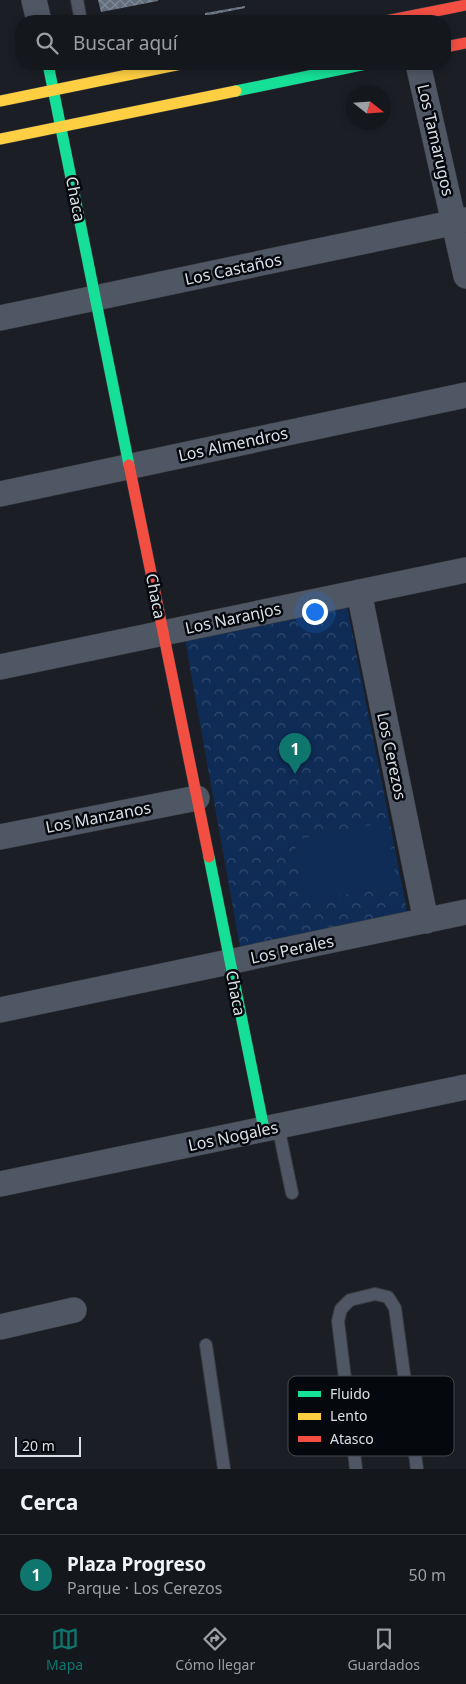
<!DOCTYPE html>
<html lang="es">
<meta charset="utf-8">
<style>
:root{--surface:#14171c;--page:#212429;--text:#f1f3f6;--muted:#9d9fa3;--line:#33363b;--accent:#0f766e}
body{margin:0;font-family:"Noto Sans",sans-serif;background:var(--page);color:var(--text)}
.compass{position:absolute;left:346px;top:85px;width:45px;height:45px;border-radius:50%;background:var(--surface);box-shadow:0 2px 8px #0003;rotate:107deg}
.scale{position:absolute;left:15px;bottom:12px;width:66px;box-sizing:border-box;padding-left:5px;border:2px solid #dae0e7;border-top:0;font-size:14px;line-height:18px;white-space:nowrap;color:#dae0e7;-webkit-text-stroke:4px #05080d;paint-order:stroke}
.you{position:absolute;left:314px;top:611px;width:18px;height:18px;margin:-12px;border:4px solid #fff;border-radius:50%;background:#1a73e8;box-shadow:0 0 0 8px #1a73e833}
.badge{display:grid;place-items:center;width:32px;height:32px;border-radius:50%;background:var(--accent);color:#fff;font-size:16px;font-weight:700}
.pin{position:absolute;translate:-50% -41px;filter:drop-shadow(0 1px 2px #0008)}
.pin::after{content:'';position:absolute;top:26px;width:18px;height:15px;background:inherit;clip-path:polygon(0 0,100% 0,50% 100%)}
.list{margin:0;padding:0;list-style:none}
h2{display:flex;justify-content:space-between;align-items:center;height:65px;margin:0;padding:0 20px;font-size:21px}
h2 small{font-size:16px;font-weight:400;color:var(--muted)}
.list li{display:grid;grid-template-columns:32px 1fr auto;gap:15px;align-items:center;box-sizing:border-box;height:80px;padding:0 20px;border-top:1px solid var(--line)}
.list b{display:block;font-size:19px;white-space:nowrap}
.list p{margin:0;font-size:16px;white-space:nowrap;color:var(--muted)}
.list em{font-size:16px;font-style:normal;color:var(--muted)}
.icon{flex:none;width:28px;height:28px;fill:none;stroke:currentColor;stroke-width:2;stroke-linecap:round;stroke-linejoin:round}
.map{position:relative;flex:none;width:466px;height:1469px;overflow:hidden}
.search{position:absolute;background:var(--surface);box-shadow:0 2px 8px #0003;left:15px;right:15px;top:15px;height:55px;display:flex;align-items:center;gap:12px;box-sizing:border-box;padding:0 18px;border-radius:20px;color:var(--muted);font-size:19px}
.sheet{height:145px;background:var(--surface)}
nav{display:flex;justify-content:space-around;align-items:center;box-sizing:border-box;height:70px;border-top:1px solid var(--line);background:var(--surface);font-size:14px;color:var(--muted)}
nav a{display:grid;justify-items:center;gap:2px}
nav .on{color:var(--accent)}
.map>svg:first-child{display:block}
.park{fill:url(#park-crowns)}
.garden{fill:#0f2c56}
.building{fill:url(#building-cross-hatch)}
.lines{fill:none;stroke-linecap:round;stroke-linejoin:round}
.lane-casing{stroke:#373a3f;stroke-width:14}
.street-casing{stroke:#373a3f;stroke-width:26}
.fast-casing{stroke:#373a3f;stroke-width:12}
.slow-casing{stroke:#373a3f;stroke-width:12}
.jam-casing{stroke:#373a3f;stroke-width:12}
.lane{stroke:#4f5764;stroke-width:12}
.street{stroke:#4f5764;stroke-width:25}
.fast{stroke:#16e098;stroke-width:11}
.slow{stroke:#ffcf43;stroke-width:11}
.jam{stroke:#f24e42;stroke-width:11}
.labels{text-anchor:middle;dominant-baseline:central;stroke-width:5;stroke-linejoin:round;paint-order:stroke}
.street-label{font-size:16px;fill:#dae0e7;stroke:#05080d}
.key{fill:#05080d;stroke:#45494e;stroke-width:1}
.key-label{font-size:14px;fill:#dae0e7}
</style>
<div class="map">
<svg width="466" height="1469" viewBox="0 0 466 1469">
<defs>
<pattern id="park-crowns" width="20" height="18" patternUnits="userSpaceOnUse" patternTransform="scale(1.25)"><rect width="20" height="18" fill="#0f2c56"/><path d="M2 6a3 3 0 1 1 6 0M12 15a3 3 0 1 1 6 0" fill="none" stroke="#314a6e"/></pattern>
<pattern id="building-cross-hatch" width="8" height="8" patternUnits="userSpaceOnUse" patternTransform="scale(1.25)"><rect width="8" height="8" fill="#626d7c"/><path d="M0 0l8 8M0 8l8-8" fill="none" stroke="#7f8895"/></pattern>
</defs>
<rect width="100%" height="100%" fill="#1b1f25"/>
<path class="park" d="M346,601L408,915L240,947L184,634Z"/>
<path class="garden" d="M386,822L397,885L305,902L294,840Z"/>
<path class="building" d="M98,0H158V1L101,12Z
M245,6V8L205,16V13Z"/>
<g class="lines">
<defs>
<path id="lane" d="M77,0L81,21
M278,1126L292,1193
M206,1345L224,1469
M356,1469L338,1321L341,1309L350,1300L375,1294L388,1297L395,1308L417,1469"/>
<path id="street" d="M34,0L39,21
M418,64L466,276
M0,318L466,220
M0,494L466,395
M359,592L426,921
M0,667L466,570
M0,837L197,798
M0,1010L466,912
M0,1184L466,1087
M0,1327L74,1310"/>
<path id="fast" d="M48,64L129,465
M236,91L366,64
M209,857L264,1129"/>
<path id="slow" d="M0,101L181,64
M0,139L236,91"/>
<path id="jam" d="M386,21L466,5
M445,47L466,43
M129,465L209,857"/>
</defs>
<use href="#lane" class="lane-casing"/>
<use href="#street" class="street-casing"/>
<use href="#fast" class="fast-casing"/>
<use href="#slow" class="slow-casing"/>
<use href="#jam" class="jam-casing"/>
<use href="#lane" class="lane"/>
<use href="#street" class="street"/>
<use href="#fast" class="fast"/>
<use href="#slow" class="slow"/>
<use href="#jam" class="jam"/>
</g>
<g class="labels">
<g class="street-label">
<text transform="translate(436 140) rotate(77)">Los Tamarugos</text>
<text transform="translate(76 199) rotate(79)">Chaca</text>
<text transform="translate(233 269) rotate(-12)">Los Castaños</text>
<text transform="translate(233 444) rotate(-12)">Los Almendros</text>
<text transform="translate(156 596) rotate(79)">Chaca</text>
<text transform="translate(233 618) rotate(-12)">Los Naranjos</text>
<text transform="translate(392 756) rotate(78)">Los Cerezos</text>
<text transform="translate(98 817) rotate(-11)">Los Manzanos</text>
<text transform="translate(292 949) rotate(-12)">Los Perales</text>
<text transform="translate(236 993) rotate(79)">Chaca</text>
<text transform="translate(233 1136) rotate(-12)">Los Nogales</text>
</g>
</g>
<rect x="288" y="1376" width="166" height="80" rx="8" class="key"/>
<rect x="298" y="1391" width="23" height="6" fill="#16e098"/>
<rect x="298" y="1413" width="23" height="7" fill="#ffcf43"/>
<rect x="298" y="1436" width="23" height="6" fill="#f24e42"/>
<g class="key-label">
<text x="330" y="1399">Fluido</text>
<text x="330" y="1421">Lento</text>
<text x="330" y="1444">Atasco</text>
</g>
</svg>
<svg class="compass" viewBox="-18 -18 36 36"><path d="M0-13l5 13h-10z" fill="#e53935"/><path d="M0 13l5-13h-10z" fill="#9d9fa3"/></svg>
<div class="scale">20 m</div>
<div class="you"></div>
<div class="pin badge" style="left:295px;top:774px">1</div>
<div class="search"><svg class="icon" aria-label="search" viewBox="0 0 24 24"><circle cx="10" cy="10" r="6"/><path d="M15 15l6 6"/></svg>Buscar aquí</div>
</div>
<section class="sheet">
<h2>Cerca<small></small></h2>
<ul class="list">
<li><span class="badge">1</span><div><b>Plaza Progreso</b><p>Parque · Los Cerezos</p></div><em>50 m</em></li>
</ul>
</section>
<nav>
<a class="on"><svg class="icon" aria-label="map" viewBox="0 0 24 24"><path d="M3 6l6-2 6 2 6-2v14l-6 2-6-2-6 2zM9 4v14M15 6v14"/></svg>Mapa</a>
<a><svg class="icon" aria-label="directions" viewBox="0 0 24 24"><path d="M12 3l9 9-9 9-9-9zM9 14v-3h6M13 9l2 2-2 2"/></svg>Cómo llegar</a>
<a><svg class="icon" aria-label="saved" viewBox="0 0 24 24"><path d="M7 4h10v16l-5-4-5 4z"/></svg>Guardados</a>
</nav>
